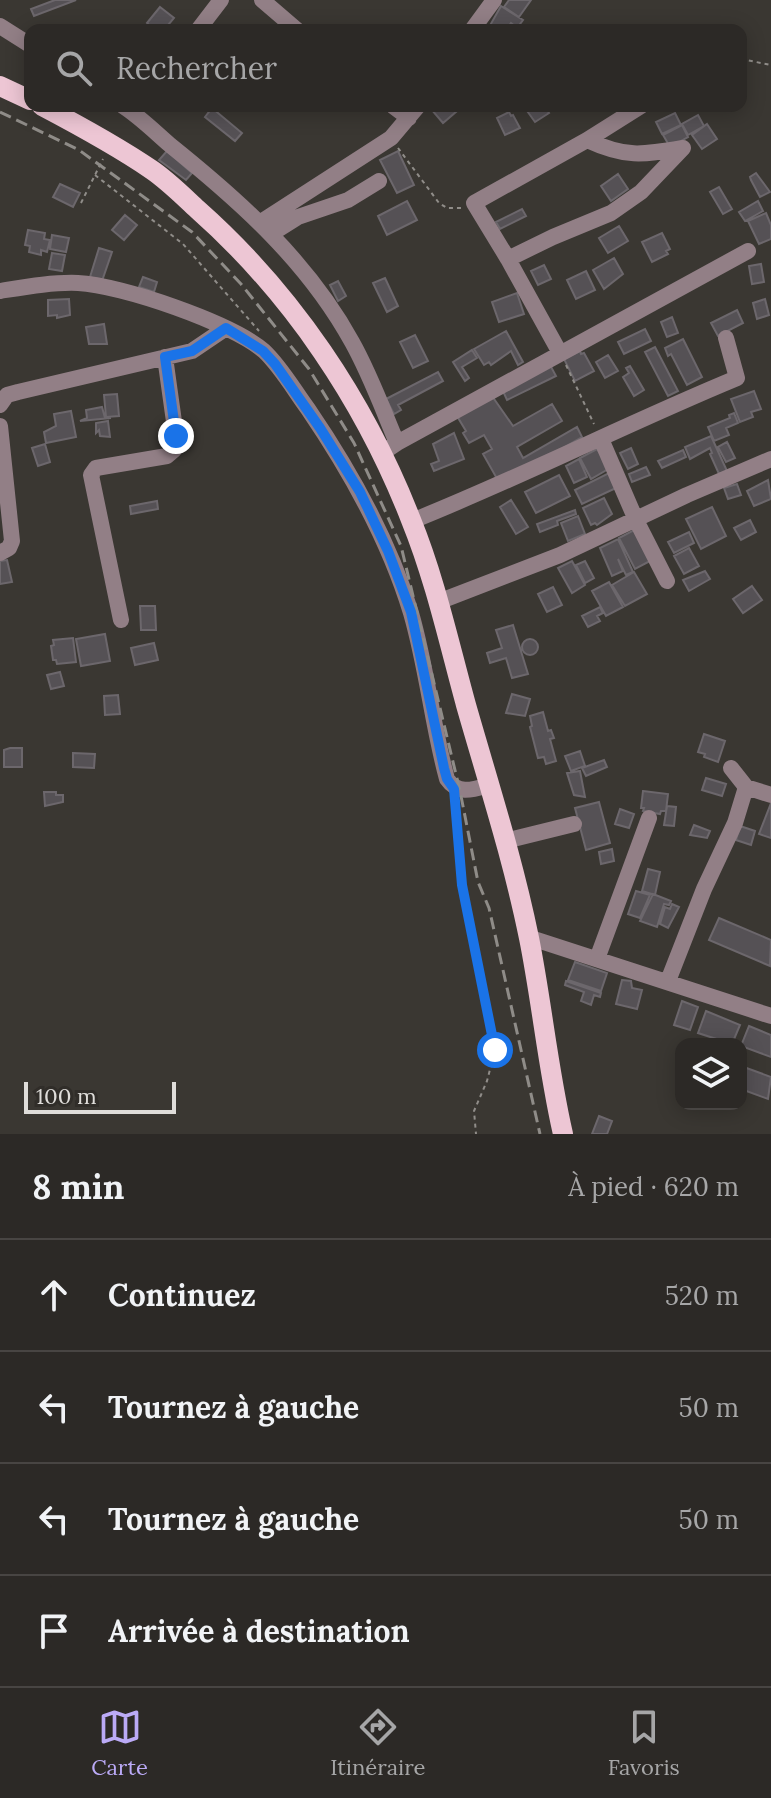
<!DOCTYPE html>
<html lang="fr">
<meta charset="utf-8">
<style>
:root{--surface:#2c2926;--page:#383532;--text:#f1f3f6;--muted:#a6a6a7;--line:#484543;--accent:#bbaaf6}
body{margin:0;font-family:Lora,serif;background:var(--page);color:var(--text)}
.controls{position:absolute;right:24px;bottom:24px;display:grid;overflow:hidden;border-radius:16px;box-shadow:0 4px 20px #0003}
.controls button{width:72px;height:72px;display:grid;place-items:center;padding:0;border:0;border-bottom:2px solid var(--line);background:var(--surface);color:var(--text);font:40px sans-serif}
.scale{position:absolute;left:24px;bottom:20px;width:152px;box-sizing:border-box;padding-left:8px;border:4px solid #dfddda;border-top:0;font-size:22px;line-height:28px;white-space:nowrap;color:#dfddda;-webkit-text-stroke:6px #302d29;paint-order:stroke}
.stop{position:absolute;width:24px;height:24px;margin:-18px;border:6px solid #1a73e8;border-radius:50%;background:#fff}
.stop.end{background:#1a73e8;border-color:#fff;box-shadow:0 2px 8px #0008}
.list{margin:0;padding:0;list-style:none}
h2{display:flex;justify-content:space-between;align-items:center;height:104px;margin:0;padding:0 32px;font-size:34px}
h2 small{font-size:26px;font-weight:400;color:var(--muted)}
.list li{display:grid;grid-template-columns:52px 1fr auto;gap:24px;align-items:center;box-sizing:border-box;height:112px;padding:0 32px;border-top:2px solid var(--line)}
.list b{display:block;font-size:30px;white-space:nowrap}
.list em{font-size:26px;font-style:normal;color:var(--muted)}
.icon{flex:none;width:44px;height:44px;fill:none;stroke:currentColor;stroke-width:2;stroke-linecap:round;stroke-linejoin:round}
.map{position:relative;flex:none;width:771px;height:1134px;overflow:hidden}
.search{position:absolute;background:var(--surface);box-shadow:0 4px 20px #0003;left:24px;right:24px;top:24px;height:88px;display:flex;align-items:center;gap:20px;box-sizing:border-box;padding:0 28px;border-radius:16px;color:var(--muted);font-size:30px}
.sheet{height:552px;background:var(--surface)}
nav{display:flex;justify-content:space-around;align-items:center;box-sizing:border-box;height:112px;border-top:2px solid var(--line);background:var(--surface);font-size:22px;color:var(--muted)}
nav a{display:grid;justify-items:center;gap:4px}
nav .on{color:var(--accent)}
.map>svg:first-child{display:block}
.building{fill:#555155;stroke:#6c676c;stroke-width:2}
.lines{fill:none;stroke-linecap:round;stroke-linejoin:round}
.path{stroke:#908d89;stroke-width:2;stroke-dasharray:4 4;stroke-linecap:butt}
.minor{stroke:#927f86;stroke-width:16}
.major{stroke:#edc6d4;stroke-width:20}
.rail{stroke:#8f8c88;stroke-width:3;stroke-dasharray:12 6;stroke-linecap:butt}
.route{stroke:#1a73e8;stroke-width:10}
</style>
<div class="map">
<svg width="771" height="1134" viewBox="0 0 771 1134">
<rect width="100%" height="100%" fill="#3a3732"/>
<path class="building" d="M55,0H76L34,16L31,9Z
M509,0H531L519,17L504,7Z
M501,6L523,20L517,28L511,23L506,30L488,29Z
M160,7L174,18L164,30H155L147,23Z
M435,106H453L457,111L443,123L431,109Z
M528,106H544L549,113L535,122L525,108Z
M212,108L242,133L235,141L205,117Z
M509,112L511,116L513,115L520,128L505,135L497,118Z
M675,113L681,125L662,134L656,122Z
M698,115L704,126L688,135L682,124Z
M707,124L717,139L702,149L692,135Z
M682,125L688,137L670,147L663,135Z
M167,151L192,173L186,180L159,160Z
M398,151L414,185L397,193L380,160Z
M756,173L770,192L760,197L751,180L750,177Z
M618,174L628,189L611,201L601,186Z
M60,184L80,193L73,207L53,197Z
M719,187L732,209L723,214L710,192Z
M407,201L417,220L387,235L378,216Z
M758,201L763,211L745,221L739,212Z
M522,209L526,216L500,229L496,222Z
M766,213L771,225V239L759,244L748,221Z
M125,215L137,225L124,240L112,230Z
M619,226L628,241L608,253L599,238Z
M28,230L45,233L44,239L50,240L47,252L41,250V255L29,252L30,246L25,245Z
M662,233L670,249L666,251L668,254L652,262L642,242Z
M52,235L69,238L66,252L50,249Z
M99,248L112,252L102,281L90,277Z
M52,253L65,255L62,271L49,269Z
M614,258L623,274L604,289L593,270Z
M761,264L764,282L752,284L749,266Z
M544,265L551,279L538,285L531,271Z
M586,271L595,290L576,299L567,280Z
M143,277L157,282L154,292L139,287Z
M385,278L398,306L387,312L373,283Z
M338,281L346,296L338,301L330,285Z
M517,293L524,314L499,322L492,302Z
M69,299L70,315L57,318V315L48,316V300Z
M765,299L769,315L757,319L753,303Z
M737,310L743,323L718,336L711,323Z
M672,317L678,333L667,337L661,322Z
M104,324L107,344H89L86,327Z
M645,329L651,341L624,354L618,342Z
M506,331L523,362L518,365L511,351L491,365L489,362L484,365L474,349Z
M415,335L428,361L413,368L400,342Z
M683,339L702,377L687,385L671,354L668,356L665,348Z
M655,347L678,391L668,396L645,352Z
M472,350L477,358L462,367L469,378L465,381L453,362Z
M580,351L581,354L584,353L594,371L575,381L564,359Z
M608,355L618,371L605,378L596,362Z
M550,365L556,376L507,400L502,389Z
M630,366L644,390L634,396L623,377L629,373L626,368Z
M438,372L443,381L398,405L401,410L394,414L386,399Z
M754,391L761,409L751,412L753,417L740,422L731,399Z
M117,394L119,416L106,417L104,395Z
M492,396L513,426L552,404L562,421L517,447L523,458L577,427L582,437L500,484L483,454L492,449L484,435L469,443L463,433L466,431L457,416Z
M102,407L105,418H111L80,421L87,418L86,410Z
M71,411L76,437L46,443L44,432L56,426L54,414Z
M734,413L738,423L726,428L729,435L714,441L708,427L730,418L729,415Z
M108,421L110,437L100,436L99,430L96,433V423Z
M454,433L464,459L434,471L431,464L439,461L433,444Z
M711,436L727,471L719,474L710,454L712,453L710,448L690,459L685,447Z
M727,442L735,458L726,462L718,447Z
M45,444L50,462L38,466L32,448Z
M631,448L638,464L628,469L620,453Z
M597,449L610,468L591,479L580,458Z
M683,450L686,457L662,468L658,461Z
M579,459L587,477L574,483L566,466Z
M646,467L650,475L632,482L629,474Z
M609,473L616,488L582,504L575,490Z
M559,475L570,496L536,513L525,492Z
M768,480L771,499L754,506L747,491Z
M737,484L741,495L728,499L724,488Z
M604,498L612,514L597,525L595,523L591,525L583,508Z
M511,500L528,527L516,534L500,507Z
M157,501L158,509L131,514L130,506Z
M712,507L726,536L701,549L686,519Z
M575,510L576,514L557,521L558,525L540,532L537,524Z
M578,516L585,534L568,541L561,523Z
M750,520L756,532L741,540L734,528Z
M634,530L650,561L635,569L619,538Z
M689,532L694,543L674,553L668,542Z
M618,539L633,572L626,575L618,559L623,571L612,576L600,548Z
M689,548L699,566L684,574L674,556Z
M7,560L12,582L0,584V561Z
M572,561L585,585L572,593L558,568Z
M585,561L594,578L585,583L576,565Z
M705,571L710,579L689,591L683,580Z
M634,572L647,594L625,606L612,585Z
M609,582L623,607L606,616L592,591Z
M752,586L762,600L743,613L733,599Z
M553,587L562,605L547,612L538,594Z
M140,606H155L156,630H141Z
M600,607L603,613L597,616L600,621L588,627L582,616Z
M513,625L528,674L512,678L506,658L490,663L487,653L502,648L496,630Z
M105,634L110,661L81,666L76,639Z
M73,638L76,662L57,664L56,660H53L51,646L54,645L53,640Z
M522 647a8 8 0 1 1 16 0a8 8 0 1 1-16 0Z
M154,643L158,660L135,665L131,648Z
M60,672L64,686L51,689L47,675Z
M512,694L530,699L525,716L506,713Z
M118,695L120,714L105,715L104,696Z
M543,712L548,731L551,730L554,738L550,739L556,761L546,764L544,757L538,758L530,727L532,726L530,716Z
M704,734L725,741L718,762L704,757L705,754L698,752Z
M10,748H22V767H4V750Z
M580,751L585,766L571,771L565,756Z
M73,753L95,754L94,768L73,767Z
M604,760L607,767L586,776L582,768Z
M580,771L585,797L574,795L567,773Z
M706,778L726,784L722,796L702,790Z
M643,791L668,794L666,811H661L660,814L643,811L644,808H641Z
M44,792H56V795H63V802L45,806Z
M599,802L610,843L586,850L575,808Z
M771,803V838L759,834Z
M667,806L676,807L674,826L664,825Z
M620,809L634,814L629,828L615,824Z
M694,825L710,831L707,838L690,835Z
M740,826L755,831L751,845L736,840Z
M612,849L614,861L601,864L599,852Z
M648,869L660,872L655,895L642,891Z
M636,891L650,895L640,918L628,914Z
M653,894L671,901L669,905L664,904L657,927L640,921Z
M672,904L679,907L668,928L660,924L665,907L670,909Z
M719,918L771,940L770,966L709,940Z
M575,962L607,973L601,991L568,980Z
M622,980L631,981L632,988L642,990L637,1009L616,1004Z
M566,981L601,993L600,997L594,995L591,1005L581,1001L584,992L565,985Z
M682,1001L698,1007L690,1030L674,1025Z
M706,1011L740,1025L732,1044L698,1033Z
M749,1026L771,1035V1057L741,1046Z
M741,1066L771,1077L768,1099L741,1089Z
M599,1116L612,1121L607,1134H592Z"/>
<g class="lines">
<path class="path" d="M741,59L771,65
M398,148L439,203L447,208H463
M95,175L183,244L259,331
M81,203L103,159
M566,365L594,424
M455,803L462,885L495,1050L487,1081L474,1111L476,1134"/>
<path class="minor" d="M262,0L297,30
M0,26L30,45
M198,30L221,0
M472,30L494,0
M123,106C140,117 155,132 170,145C241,202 308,262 352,342C370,374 383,410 397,443L382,453
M393,106L409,118
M587,140L641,106
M261,222L391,138L418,106
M271,234L298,217L348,200L379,181
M508,259L553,237L611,213L641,192L683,148
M0,291C25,287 53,282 78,283C121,285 232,323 264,351C281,367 294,390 308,409C351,472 389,540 411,613C427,668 432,724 447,779C458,795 472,790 489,785
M560,353L508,259L474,203L587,140C626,158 642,155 683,148
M0,405L7,395L18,392L192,351L226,328
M0,426L12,541L9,548L0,553
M601,439L636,520L667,581
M397,443L748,251
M412,521C522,477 628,423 737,378L726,338
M438,602L560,555L687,495L771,459
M121,620L91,475L96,468L167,456L174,450L176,436L165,357
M746,787L771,795
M505,841L574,824
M528,937L771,1016
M597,959L649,818
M668,981L704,889L735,823L746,787L731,768"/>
<path class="major" d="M0,86L30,100
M42,106C80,126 117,146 152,170C168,181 183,196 197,209C292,293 365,402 411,520C435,579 449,643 466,705C488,782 513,859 529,938C542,1003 548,1069 563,1134"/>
<path class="rail" d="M0,112L79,150L192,232L241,284L309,369L354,443L401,546L460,791L478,882L489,908L540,1134"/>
</g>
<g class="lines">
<path class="route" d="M176,436L165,357L192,351L226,328L263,351L275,364L320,428L360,492L388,551L411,612L444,768L447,779L454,789L462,885L495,1050"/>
</g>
</svg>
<div class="controls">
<button><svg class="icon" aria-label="layers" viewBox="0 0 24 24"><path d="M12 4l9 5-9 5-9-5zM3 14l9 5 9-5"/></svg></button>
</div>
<div class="scale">100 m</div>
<div class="stop" style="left:495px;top:1050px"></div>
<div class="stop end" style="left:176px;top:436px"></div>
<div class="search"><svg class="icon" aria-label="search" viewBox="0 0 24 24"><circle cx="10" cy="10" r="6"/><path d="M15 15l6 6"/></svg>Rechercher</div>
</div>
<section class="sheet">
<h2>8 min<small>À pied · 620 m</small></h2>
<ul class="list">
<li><svg class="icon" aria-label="ahead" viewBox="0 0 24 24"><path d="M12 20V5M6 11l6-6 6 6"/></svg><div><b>Continuez</b></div><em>520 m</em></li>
<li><svg class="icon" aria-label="left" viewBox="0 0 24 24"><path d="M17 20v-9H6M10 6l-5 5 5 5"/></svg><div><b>Tournez à gauche</b></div><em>50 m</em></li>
<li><svg class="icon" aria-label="left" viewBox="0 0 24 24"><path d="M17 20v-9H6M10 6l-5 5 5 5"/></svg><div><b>Tournez à gauche</b></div><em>50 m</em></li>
<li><svg class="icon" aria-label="arrive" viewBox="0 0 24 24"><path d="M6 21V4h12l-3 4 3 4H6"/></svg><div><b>Arrivée à destination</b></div></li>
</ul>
</section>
<nav>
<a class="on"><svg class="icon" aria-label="map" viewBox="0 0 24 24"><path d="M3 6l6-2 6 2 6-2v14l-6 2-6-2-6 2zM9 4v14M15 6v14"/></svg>Carte</a>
<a><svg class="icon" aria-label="directions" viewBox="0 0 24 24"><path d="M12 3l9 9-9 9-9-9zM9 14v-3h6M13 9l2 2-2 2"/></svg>Itinéraire</a>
<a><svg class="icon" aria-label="saved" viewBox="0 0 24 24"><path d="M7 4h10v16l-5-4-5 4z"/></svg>Favoris</a>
</nav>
